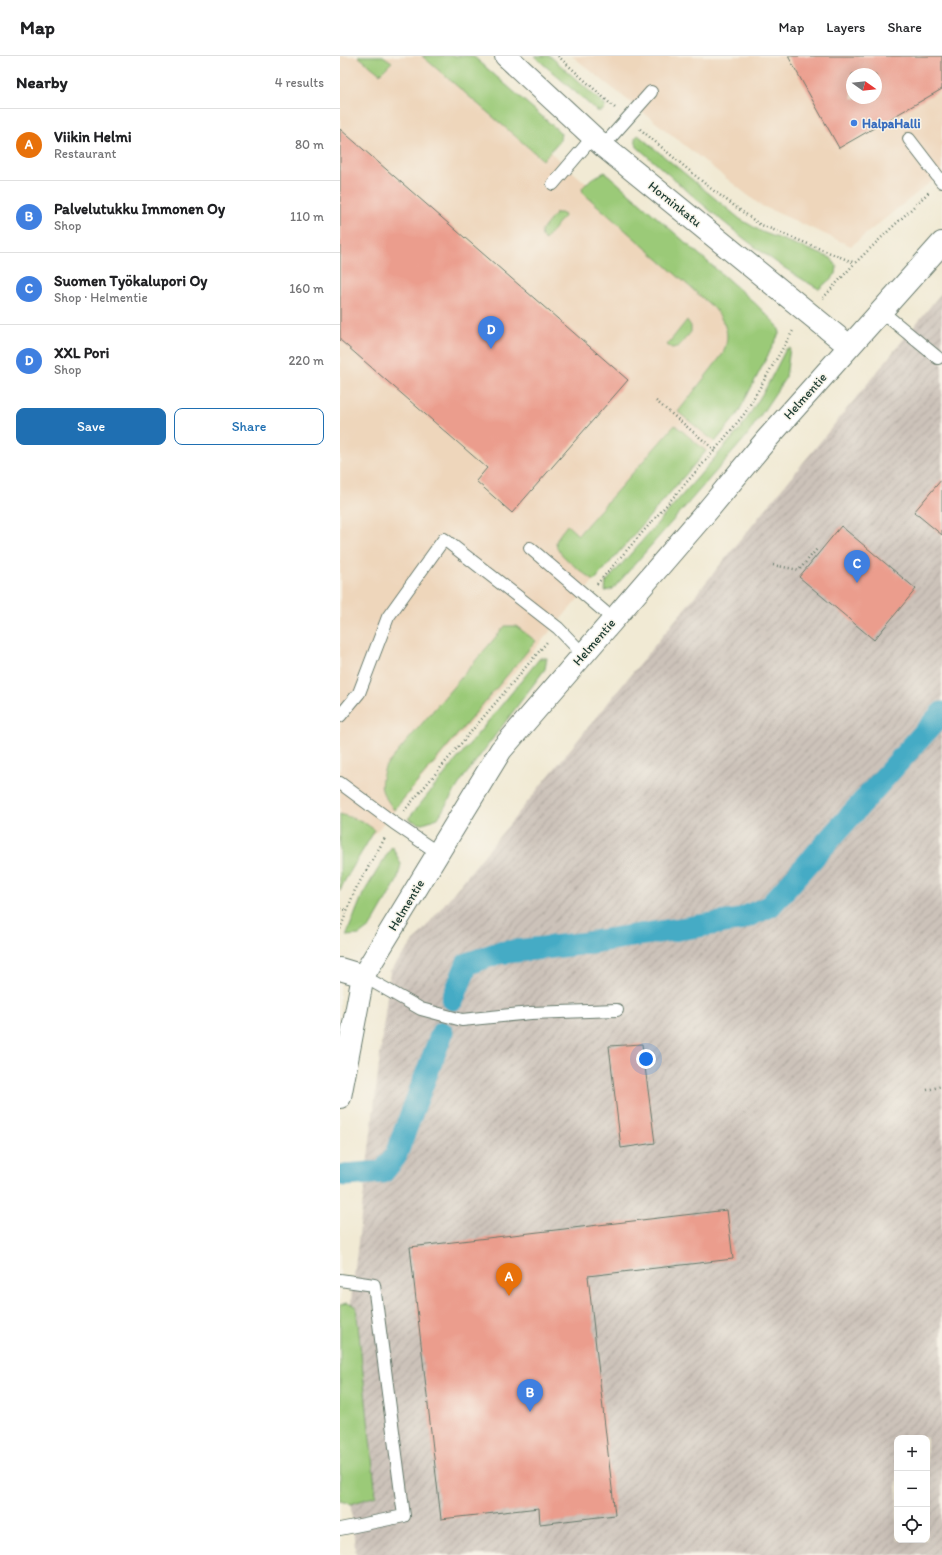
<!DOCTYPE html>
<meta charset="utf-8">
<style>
:root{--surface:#fff;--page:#f2f2f2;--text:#202124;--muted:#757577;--line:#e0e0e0;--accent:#1f6fb2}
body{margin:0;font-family:Itim,sans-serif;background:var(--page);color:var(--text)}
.controls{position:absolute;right:12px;bottom:12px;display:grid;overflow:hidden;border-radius:8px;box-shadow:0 4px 16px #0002}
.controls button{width:36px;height:36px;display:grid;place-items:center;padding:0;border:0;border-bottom:1px solid var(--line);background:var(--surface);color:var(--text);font:20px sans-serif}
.compass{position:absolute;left:506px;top:12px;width:36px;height:36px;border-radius:50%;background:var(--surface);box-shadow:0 4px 16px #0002;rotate:105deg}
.you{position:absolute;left:306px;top:1003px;width:14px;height:14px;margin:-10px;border:3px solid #fff;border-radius:50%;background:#1a73e8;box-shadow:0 0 0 6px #1a73e833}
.badge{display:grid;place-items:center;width:26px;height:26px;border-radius:50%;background:var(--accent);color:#fff;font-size:13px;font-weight:700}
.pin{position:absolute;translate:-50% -33px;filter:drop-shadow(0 1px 2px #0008)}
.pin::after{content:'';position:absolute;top:21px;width:14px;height:12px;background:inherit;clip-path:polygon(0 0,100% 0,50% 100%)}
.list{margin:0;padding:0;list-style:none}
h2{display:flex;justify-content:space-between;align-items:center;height:52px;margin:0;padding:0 16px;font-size:17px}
h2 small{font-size:13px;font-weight:400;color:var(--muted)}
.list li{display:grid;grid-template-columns:26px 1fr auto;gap:12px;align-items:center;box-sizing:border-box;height:72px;padding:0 16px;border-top:1px solid var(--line)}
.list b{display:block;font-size:15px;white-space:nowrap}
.list p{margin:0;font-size:13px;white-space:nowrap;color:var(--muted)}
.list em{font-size:13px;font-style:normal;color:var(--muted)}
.actions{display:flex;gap:8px;padding:12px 16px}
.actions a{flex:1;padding:9px 0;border:1px solid var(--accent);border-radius:8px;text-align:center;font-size:14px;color:var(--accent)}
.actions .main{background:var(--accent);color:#fff}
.icon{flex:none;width:22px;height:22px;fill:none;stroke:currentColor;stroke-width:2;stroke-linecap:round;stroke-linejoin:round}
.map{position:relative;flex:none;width:602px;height:1499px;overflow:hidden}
header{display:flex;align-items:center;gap:24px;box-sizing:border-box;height:56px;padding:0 20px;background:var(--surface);border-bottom:1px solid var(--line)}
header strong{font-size:19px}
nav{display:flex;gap:22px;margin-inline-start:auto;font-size:14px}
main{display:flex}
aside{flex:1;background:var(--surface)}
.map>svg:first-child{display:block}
.built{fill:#eed6bb;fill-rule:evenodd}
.industrial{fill:url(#industrial-furrows);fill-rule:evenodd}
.grass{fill:#9bca78;stroke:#5d8456}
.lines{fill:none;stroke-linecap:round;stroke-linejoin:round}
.canal{stroke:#45abc5;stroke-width:23}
.building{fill:#eb9d8d;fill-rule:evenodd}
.lane-casing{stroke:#687a6c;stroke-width:14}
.secondary-casing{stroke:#687a6c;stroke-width:24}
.path{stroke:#687a6c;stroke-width:2.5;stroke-dasharray:1 3;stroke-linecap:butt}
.lane{stroke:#fff;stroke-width:12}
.secondary{stroke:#fff;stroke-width:22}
.shop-dot{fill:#3f7fe0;stroke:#f7f3e8;stroke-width:1.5}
.labels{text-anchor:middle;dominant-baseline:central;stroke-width:3;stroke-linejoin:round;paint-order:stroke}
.shop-label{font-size:13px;font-weight:bold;fill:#366cbe;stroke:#f7f3e8;text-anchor:start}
.street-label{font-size:13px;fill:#1f3d34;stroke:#f7f3e8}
</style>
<header>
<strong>Map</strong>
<nav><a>Map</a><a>Layers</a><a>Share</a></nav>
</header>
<main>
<aside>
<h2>Nearby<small>4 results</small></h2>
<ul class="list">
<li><span class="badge" style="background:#e8710a">A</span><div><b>Viikin Helmi</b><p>Restaurant</p></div><em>80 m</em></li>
<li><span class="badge" style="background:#3f7fe0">B</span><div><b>Palvelutukku Immonen Oy</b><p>Shop</p></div><em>110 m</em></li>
<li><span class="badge" style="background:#3f7fe0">C</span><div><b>Suomen Työkalupori Oy</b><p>Shop · Helmentie</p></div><em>160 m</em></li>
<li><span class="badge" style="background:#3f7fe0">D</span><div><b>XXL Pori</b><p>Shop</p></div><em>220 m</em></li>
</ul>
<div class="actions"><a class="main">Save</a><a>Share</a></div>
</aside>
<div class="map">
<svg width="602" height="1499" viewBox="0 0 602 1499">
<defs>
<pattern id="industrial-furrows" width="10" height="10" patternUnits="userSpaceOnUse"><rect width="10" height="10" fill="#ccc2b9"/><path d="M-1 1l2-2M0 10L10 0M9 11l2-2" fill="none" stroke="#a59f97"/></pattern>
</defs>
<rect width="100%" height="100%" fill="#f7f3e8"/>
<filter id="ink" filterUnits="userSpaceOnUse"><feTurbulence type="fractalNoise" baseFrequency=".025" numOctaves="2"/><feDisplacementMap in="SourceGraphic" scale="8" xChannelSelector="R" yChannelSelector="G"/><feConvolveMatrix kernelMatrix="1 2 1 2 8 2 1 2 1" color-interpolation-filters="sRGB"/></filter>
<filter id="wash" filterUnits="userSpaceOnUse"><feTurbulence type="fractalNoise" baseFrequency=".012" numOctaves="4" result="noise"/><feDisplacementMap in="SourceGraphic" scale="16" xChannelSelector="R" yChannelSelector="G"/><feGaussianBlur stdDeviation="0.9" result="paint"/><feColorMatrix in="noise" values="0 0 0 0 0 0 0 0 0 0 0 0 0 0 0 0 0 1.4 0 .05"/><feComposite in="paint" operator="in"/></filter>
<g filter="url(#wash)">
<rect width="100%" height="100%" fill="#f1ead4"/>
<path class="built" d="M0,0H100L373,238L392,266L382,377L29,784L14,797L0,804Z
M232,0H602V117L511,190L420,149ZM512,18H536V42H512Z"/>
<path class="industrial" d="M602,236V1499H16L0,1353V1339L50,915ZM557,1382H587V1484H557Z"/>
<path class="grass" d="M18,0H43L52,6L40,18Z
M82,0H133L221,77L220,84L203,104Z
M194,0H210L265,49V52L262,55H257Z
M298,79L400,163L422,176L491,202L497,211L496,218L479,233C412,196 355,141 297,91L295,82Z
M265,116L416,248L437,269L440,276L397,359L375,386L338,356L382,299C391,280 387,270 375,253L243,137L242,132L251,123Z
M216,157H221L225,159L205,184L202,181L201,175Z
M347,264L351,270V276L338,291L332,292L327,289Z
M450,292L446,321L406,381L273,533L265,535L266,526L401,372L426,332L446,293Z
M335,369L366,395L254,525C245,518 217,499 216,488C216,481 223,475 227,469L238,479Z
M165,570H176L196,585L54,754C41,735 38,734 45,711Z
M200,602H207L205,613L121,725L98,762L80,768L68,763Z
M0,758L22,765L35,774L4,826L0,835Z
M52,790L61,808L57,825L31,870L19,879L6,880L23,838Z
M6,1247L16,1250L36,1440L11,1448L0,1445V1249Z"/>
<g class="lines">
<path class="canal" d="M113,943L127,908L158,897L239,888L399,864L430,850L602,657
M5,1119L43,1116L55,1101L102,977"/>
</g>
<g id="blocks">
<path class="building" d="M448,0H602V33L499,92ZM512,18H536V42H512Z
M0,73L288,324L172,457L136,425L147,412L0,284Z
M602,423V479L574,456Z
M501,470L576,533L534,584L459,521Z
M302,988L315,1087L281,1092L269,990Z
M387,1154L393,1203L248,1220L275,1459L200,1468L199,1452L101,1463L70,1191Z"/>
</g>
</g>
<g filter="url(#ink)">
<use href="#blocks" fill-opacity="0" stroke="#687a6c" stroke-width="1"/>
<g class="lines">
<defs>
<path id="lane" d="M569,83L602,126
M263,90L311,36
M213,128L253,81
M541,255L598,302
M190,492L273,563
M0,660L19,637L48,561L104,483L218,572L243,598
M0,727L54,767L98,797
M23,920L81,953L122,964L191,957L277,954
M0,1224L34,1229L64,1460L0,1473"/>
<path id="secondary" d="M166,0L263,90L509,290
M0,913L23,920
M0,1041L23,920L161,694L368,454L427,383L602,187"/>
</defs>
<use href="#lane" class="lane-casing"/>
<use href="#secondary" class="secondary-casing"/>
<path class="path" d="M218,0L275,52
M300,73L370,132L419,168L515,207
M483,242L515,207L589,136
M316,345L375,394
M433,509L459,514L477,493
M257,528L375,394L405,357L454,273
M64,755L207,586
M0,853L7,854
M0,873L15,834L45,782
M587,1034L602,1030"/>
<use href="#lane" class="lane"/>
<use href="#secondary" class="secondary"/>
</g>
</g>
<circle class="shop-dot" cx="514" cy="67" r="4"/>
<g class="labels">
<g class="shop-label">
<text x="522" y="67">HalpaHalli</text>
</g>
<g class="street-label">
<text transform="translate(335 148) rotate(39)">Horninkatu</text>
<text transform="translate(465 340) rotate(-48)">Helmentie</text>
<text transform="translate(254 586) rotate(-49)">Helmentie</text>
<text transform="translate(66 849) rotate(-59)">Helmentie</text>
</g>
</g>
</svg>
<div class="controls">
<button>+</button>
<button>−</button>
<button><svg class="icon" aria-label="locate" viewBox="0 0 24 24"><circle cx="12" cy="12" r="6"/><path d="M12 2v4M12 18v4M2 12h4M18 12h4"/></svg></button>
</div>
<svg class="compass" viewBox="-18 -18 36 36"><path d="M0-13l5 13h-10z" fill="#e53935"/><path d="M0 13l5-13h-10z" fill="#757577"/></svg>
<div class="you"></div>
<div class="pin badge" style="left:169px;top:1240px;background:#e8710a">A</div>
<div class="pin badge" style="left:190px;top:1356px;background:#3f7fe0">B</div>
<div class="pin badge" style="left:517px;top:527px;background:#3f7fe0">C</div>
<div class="pin badge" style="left:151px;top:293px;background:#3f7fe0">D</div>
</div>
</main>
